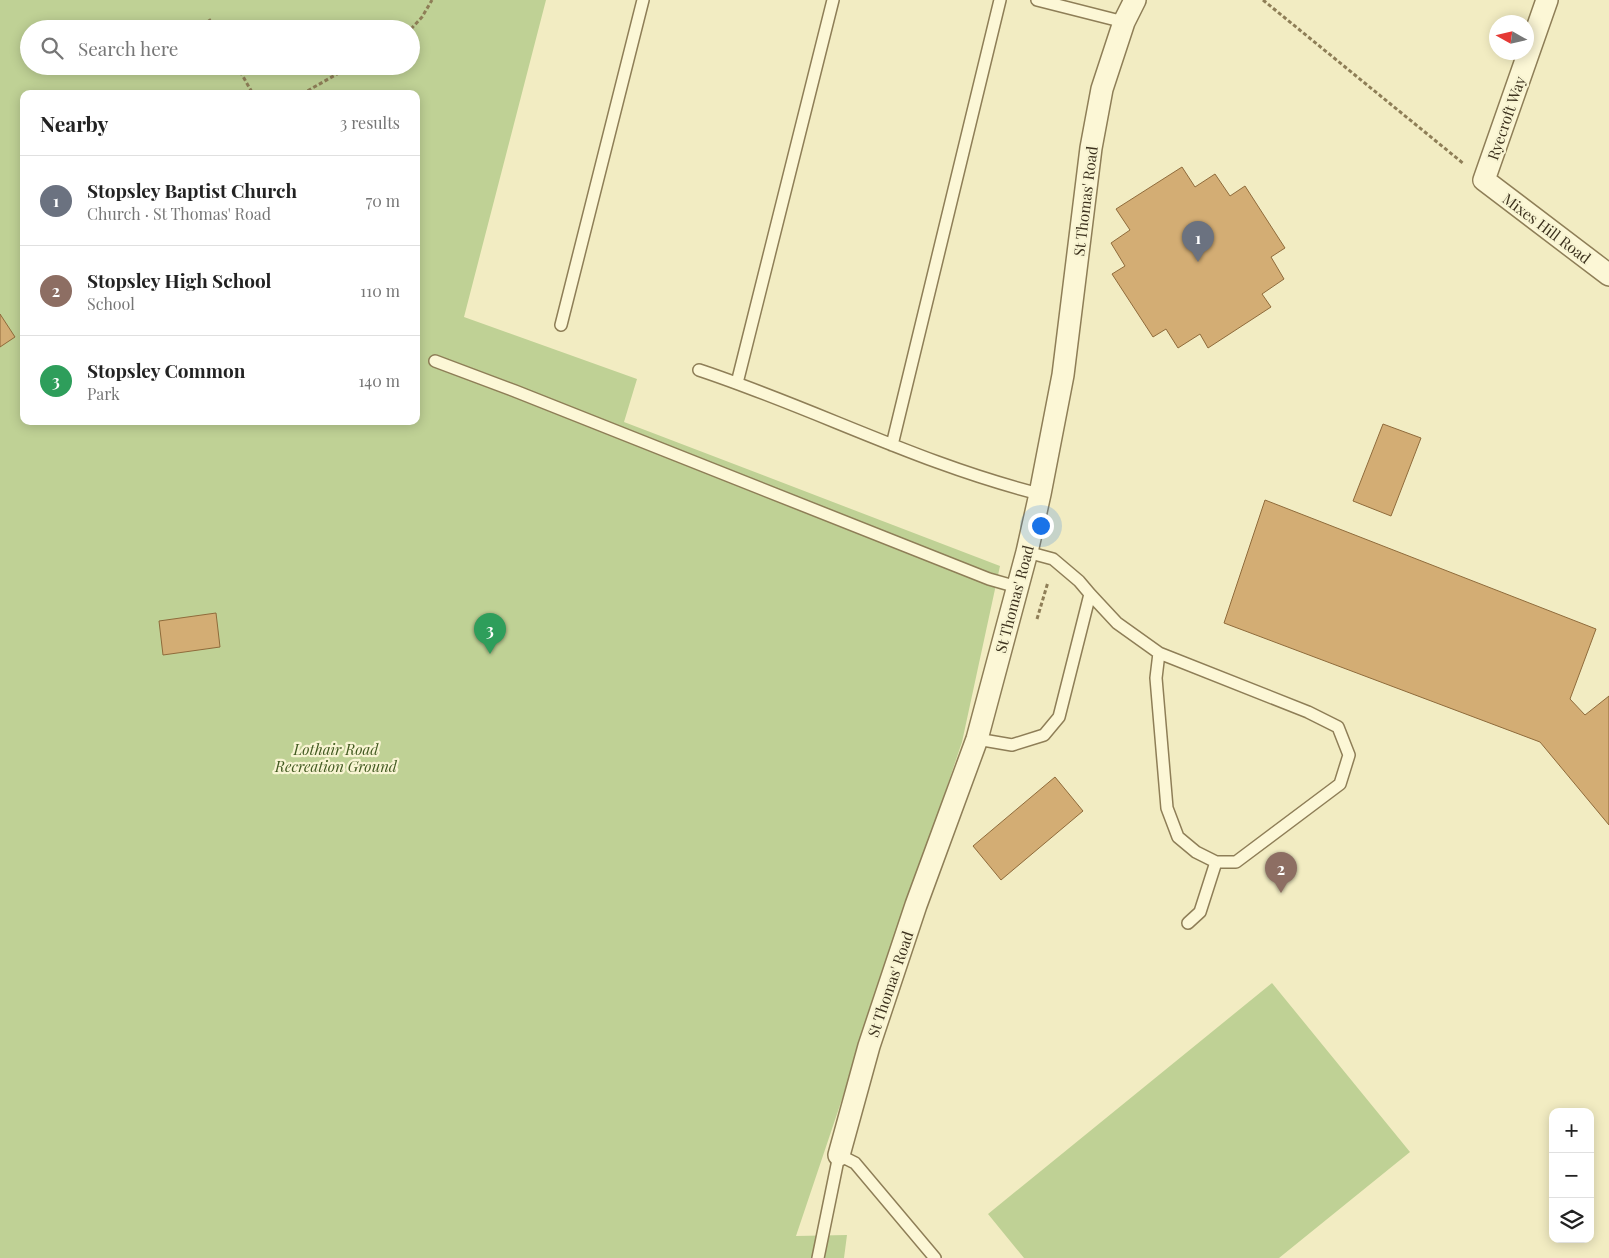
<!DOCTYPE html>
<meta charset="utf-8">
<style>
:root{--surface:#fff;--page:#f2f2f2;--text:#222;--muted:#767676;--line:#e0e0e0;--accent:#a23722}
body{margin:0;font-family:"Playfair Display",serif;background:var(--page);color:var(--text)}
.controls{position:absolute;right:15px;bottom:15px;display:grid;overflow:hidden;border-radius:10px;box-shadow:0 2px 12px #0003}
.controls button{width:45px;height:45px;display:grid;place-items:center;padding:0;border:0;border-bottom:1px solid var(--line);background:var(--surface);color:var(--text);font:25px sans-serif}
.compass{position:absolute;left:1489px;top:15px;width:45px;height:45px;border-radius:50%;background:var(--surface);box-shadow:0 2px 12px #0003;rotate:278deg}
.you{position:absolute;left:1040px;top:525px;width:18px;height:18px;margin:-12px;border:4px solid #fff;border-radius:50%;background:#1a73e8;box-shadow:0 0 0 8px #1a73e833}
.badge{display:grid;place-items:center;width:32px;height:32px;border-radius:50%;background:var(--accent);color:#fff;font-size:16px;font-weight:700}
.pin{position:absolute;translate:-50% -41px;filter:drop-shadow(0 1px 2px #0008)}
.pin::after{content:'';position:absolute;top:26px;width:18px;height:15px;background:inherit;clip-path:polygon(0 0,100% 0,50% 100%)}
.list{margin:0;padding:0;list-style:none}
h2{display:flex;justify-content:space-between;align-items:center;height:65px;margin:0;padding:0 20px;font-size:21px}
h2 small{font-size:16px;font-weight:400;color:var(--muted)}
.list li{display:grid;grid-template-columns:32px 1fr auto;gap:15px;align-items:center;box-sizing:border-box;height:90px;padding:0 20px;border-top:1px solid var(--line)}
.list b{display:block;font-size:19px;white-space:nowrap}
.list p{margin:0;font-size:16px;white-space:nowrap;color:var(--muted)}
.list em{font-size:16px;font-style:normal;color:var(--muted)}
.icon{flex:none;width:28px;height:28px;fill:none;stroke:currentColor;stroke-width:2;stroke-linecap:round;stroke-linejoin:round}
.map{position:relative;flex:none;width:1609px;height:1258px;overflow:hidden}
.search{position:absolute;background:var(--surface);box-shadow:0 2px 12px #0003;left:20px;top:20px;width:400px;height:55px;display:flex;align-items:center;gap:12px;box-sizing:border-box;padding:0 18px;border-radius:28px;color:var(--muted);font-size:19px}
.panel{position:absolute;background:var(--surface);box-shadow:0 2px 12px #0003;left:20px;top:90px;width:400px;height:335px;border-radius:10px}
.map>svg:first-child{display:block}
.green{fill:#bfd195;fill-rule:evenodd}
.building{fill:#d3ad74;stroke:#8f6b3b}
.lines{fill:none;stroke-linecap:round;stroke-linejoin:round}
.lane-casing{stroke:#8e7e57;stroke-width:14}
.street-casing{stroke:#8e7e57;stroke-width:24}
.path{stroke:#8e7e57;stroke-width:3;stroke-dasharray:4 2.5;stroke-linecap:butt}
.lane{stroke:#fcf7d6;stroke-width:11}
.street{stroke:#fcf7d6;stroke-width:21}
.labels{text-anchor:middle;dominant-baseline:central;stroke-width:4.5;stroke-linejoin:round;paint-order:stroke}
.street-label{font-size:15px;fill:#3c311d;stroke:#f8f4d2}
.park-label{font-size:15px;font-style:italic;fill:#425a21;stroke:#f8f4d2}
</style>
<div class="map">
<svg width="1609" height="1258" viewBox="0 0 1609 1258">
<rect width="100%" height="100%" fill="#f2ecc2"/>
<path class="green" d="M0,0H546L464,317L637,379L624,422L1000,566L962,742L796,1236L847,1235L844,1258H0ZM29,29H411V66H29ZM24,94H416V421H24Z
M1272,983L1410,1152L1279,1258H1024L988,1214Z"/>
<path class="building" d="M1182,167L1195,187L1215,174L1230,196L1245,186L1285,248L1271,257L1284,279L1262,294L1271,307L1208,348L1200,334L1178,348L1166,329L1153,337L1112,274L1125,266L1111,243L1130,230L1116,209Z
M0,314L15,337L0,347Z
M1383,424L1421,438L1391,516L1353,501Z
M1265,500L1596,629L1570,699L1585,715L1609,696V825L1540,742L1224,623Z
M216,613L220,647L163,655L159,621Z
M1055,777L1083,811L1001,880L973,846Z"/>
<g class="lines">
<defs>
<path id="lane" d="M1037,0L1124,22
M561,325L643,0
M435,361L515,391L989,579L1017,587
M699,370C814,408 922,465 1040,494
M737,383L833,0
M892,445L1000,0
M1090,594L1117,623L1159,653
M1159,653L1308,712L1338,727L1349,755L1340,784L1236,862H1216L1196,852L1178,837L1167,808L1156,678Z
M977,739L1012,745L1044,735L1059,717L1090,594L1079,581L1053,559L1027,552
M1188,923L1200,912L1216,862
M818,1258L839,1155L855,1163L935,1258"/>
<path id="street" d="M1547,0L1484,180L1609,275
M839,1155L869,1046L916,905L977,739L1027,552L1040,494L1063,375L1091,148L1102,89L1124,22L1135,0"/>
</defs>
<use href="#lane" class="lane-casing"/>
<use href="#street" class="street-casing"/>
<path class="path" d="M1263,0L1464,164
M209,19L215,29
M411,29L422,17L432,0
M237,66L253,94
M302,94L351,66
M1037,619L1048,582"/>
<use href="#lane" class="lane"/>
<use href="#street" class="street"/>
</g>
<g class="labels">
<g class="street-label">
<text transform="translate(1506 118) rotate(-71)">Ryecroft Way</text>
<text transform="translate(1085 201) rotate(-83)">St Thomas' Road</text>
<text transform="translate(1547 228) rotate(37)">Mixes Hill Road</text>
<text transform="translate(1014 599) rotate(-75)">St Thomas' Road</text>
<text transform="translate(890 984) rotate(-71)">St Thomas' Road</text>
</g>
<g class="park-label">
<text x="336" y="749">Lothair Road<tspan x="336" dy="17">Recreation Ground</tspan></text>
</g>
</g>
</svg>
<div class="controls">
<button>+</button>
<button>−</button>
<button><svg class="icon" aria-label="layers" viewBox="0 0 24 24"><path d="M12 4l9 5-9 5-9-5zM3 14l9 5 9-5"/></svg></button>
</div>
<svg class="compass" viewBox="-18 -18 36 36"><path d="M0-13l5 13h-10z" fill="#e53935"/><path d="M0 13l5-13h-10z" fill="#767676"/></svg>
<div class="you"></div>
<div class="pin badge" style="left:1198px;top:262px;background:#6b7280">1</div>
<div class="pin badge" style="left:1281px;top:893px;background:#8d6e63">2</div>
<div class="pin badge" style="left:490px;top:654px;background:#2e9e5b">3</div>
<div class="search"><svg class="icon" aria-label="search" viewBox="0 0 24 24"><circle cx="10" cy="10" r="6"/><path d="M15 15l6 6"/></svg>Search here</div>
<section class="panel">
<h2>Nearby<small>3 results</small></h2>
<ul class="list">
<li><span class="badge" style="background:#6b7280">1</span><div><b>Stopsley Baptist Church</b><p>Church · St Thomas' Road</p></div><em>70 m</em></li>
<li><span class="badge" style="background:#8d6e63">2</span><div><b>Stopsley High School</b><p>School</p></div><em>110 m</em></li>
<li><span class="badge" style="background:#2e9e5b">3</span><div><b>Stopsley Common</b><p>Park</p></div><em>140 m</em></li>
</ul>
</section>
</div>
